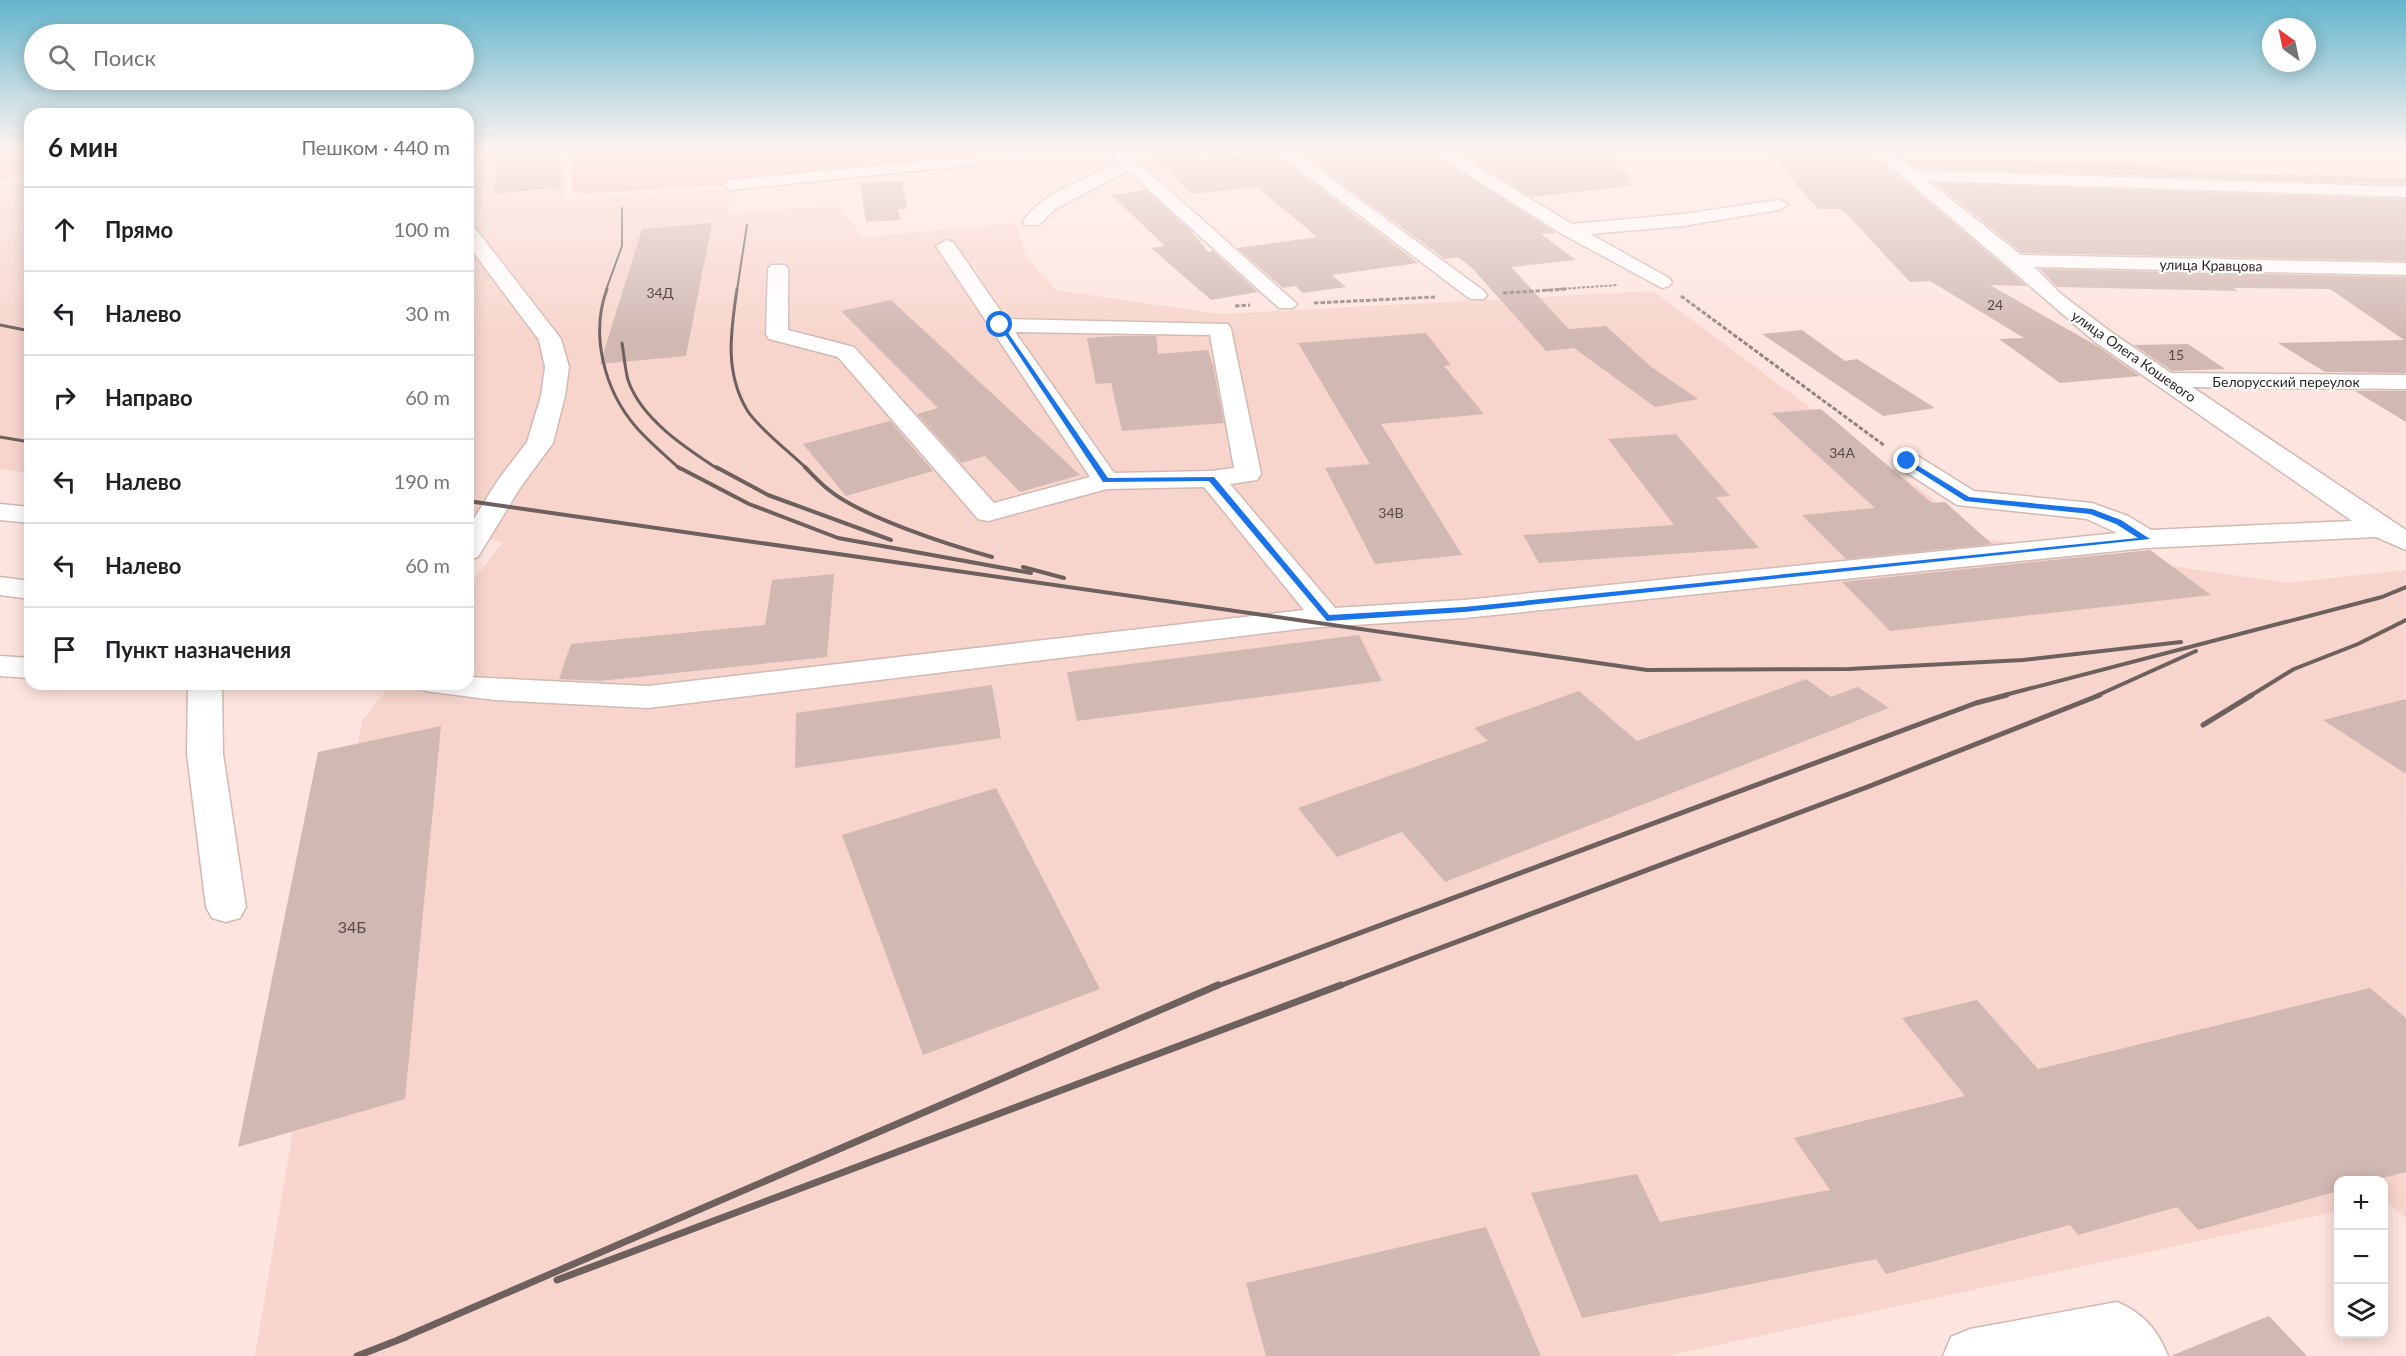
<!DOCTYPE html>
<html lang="ru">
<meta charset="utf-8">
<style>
:root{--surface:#fff;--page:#f6f6f6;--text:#202124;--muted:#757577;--line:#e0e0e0}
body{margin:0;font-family:Lato,sans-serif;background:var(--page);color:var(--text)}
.controls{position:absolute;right:18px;bottom:18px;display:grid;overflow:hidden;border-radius:12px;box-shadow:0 3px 15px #0003}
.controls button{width:54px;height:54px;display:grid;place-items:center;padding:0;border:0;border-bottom:2px solid var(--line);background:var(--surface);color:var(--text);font:30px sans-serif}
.compass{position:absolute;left:2262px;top:18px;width:54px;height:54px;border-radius:50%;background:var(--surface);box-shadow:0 3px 15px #0003;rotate:327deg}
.stop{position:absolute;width:18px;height:18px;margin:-14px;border:4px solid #1a73e8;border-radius:50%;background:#fff}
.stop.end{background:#1a73e8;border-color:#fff;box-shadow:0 2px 6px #0008}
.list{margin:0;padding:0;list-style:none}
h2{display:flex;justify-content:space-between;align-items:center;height:78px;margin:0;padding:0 24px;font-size:26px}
h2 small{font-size:20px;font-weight:400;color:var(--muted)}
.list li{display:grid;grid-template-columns:39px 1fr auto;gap:18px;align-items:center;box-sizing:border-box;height:84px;padding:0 24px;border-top:2px solid var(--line)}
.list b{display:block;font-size:22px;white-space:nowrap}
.list em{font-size:20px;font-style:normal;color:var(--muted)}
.icon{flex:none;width:33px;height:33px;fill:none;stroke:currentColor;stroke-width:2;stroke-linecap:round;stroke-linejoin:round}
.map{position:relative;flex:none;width:2406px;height:1356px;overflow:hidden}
.search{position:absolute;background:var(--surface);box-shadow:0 3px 15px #0003;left:24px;top:24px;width:450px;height:66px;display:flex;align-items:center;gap:15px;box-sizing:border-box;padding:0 21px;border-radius:33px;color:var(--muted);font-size:22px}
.panel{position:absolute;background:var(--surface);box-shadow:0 3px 15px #0003;left:24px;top:108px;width:450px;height:582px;border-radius:18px}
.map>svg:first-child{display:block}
.built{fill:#f7d5cd}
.green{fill:#f9baab}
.building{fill:#d1b8b2}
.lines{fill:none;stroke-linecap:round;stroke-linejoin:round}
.minor-casing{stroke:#d2b9b3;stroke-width:3}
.path-far1{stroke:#968480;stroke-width:2;stroke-dasharray:3 1.5;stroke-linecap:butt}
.path{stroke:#968480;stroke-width:3;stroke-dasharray:4.5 2;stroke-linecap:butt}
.minor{fill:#fff;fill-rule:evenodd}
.rail-far4{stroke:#6e605c;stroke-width:2}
.rail-far3{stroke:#6e605c;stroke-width:3}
.rail-far2{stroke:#6e605c;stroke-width:4}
.rail-far1{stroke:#6e605c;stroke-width:5}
.rail{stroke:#6e605c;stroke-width:7}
.route{fill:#1a73e8}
.labels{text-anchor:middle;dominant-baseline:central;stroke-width:4.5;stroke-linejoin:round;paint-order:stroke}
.far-street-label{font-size:14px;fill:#2f2623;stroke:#fff}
.number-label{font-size:14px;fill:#584a47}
.near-number-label{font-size:16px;fill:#584a47}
</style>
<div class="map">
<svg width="2406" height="1356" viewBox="0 0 2406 1356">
<rect width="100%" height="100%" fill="#fee4de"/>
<path class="built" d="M468,149H564L563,201L729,189V213L837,206L864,237L1016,223L1026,256L1055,290L1220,314L1653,291L1987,539L2287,583L2405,570L2406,1219L2387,1201L2384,1202V1180H2338V1211L1667,1356H255L362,721L391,684H468V587L503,542L468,536Z
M30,181V473L0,469V187Z"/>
<path class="green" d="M0,149H30V172L0,180Z
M571,149H1068L774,182L590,193L575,192L572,187Z"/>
<path class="building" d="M498,149H560L561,187L494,194Z
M1144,149H1189L1201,160L1272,152L1418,263L1332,275L1346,287L1303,293L1296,286L1283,288L1237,248L1317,237L1257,187L1192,194Z
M1295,149H1426L1556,233L1541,234L1576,260L1511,267L1569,329L1606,326L1650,366L1698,399L1655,407L1574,348L1546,351L1471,267L1458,257L1445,259Z
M1453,149H1601L1634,181H1627L1632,186L1531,197Z
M1765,149H1851L1861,158L1879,159L2027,286L1990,285L2097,346L2140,376L2060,383L1999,339L2024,338L1930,281L1910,282L1842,209H1818Z
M1905,159L2158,163L2166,169L2220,170L2223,173L2406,178V185L1916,168Z
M902,181L907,209H898L900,220L866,222L860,183Z
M1935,183L2406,199V261L2022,253Z
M1146,190L1192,232L1208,252L1213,251L1258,292L1211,300L1151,248L1165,246L1111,195Z
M712,223L686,356L600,364L642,229Z
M2040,269L2406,277V373L2325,372L2278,343L2404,340L2330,289L2233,288L2238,291L2057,287Z
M891,300L1080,475L1020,492L985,456L961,463L917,414L938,408L841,311Z
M1802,330L1845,361L1857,359L1935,408L1883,416L1762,334Z
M1426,333L1451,365L1444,366L1484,414L1381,424L1462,555L1375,564L1325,468L1370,464L1298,343Z
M1118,336H1156L1158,354L1208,350L1213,366L1224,423L1122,431L1111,383L1096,384L1087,338Z
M2188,344L2225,369L2172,371L2134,345Z
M2355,391H2406V422Z
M1821,409L1932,503L1945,502L1992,544L1846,559L1802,515L1875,508L1771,413Z
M890,421L933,471L846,496L803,444Z
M1676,434L1730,496L1716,497L1759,548L1539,563L1523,535L1674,525L1608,439Z
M2150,550L2211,595L1890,631L1842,582Z
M834,574L827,657L599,681L559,679L571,644L765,625L772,580Z
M1359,635L1382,681L1077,721L1067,672Z
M1806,679L1831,697L1858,687L1889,708L1445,882L1402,832L1337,857L1298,808L1488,741L1474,728L1579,691L1637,741Z
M992,685L1001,738L795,768L796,713Z
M2406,699V774L2323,720Z
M441,726L405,1099L238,1147L318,752Z
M996,788L1100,989L923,1055L842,835Z
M2370,988L2406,1018V1172L2374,1180H2338V1191L2198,1230L2177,1207L2078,1235L2070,1225L1886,1274L1876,1259L1582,1318L1531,1193L1637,1174L1660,1222L1830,1190L1794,1138L1965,1096L1902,1018L1977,1000L2038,1069Z
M1486,1227L1541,1356H1266L1246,1283Z
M2269,1316L2307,1356H2173V1355Z"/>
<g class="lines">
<defs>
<path id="minor" d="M1048,149H1123L1297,304L1293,308H1279L1128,171L1055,209L1039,225H1025L1023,221C1043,192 1088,178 1119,163L1106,151L731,190L722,185L731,180Z
M1272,149H1291L1484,291L1487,295L1484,299H1470Z
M1428,149H1448L1572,224L1683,214L1779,200L1788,205L1779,210L1683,226L1590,234L1669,278L1672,282L1669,286L1662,288L1562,234Z
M1871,149H1889L1915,170L2406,187V197L1928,181L2021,255L2406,263V275L2034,267L2061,294L2111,332L2171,373L2406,375V389L2192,387L2406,530V550L2376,537L2146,548L1464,618L1306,628L648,708L495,700L425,691L420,684H468V677L648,686L1304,610L1204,487L1107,489L988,521L978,519L838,357L769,339L766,334L768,269L771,265H785L788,269V330L854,347L994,503L1090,477L936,246L946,240L953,242L1006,319L1228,324L1231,329L1261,474L1257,480L1230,484L1335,608L1464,600L2117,533L2087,519L1957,505L1898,467L1894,461L1898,455L1907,453L1916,455L1974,491L2092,503L2128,516L2151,530L2352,521L2095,342ZM1015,332L1210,335L1234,468L1211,471L1114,473Z
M468,226L475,228L561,339L569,367L565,396L553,443L520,488L478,557L468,560V528L498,480L527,442L541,396L545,367L539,340L468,245Z
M0,504L30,507V523L0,520Z
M0,577L30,581V599L0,595Z
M0,656L30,658V678L0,676Z
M188,684H222L223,754L246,907L240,918L226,922L212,918L206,907L187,754Z
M2117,1302C2143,1313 2158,1330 2168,1356H1943L1951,1337L1970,1329Z"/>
</defs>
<use href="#minor" class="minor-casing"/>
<path class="path-far1" d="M1546,290L1618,285"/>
<path class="path" d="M1503,293L1567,289
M1681,296L1885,446
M1314,303L1435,297
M1235,306L1250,305"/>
<use href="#minor" class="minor"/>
<path class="rail-far4" d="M606,290L622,246V208
M737,290L747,225"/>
<path class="rail-far3" d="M607,289C590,334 604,390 636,427C649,442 665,455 680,469
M737,289C731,331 724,371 747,410C757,427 792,454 807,469
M0,325L30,331
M622,343C624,355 625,369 628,380C641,419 686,448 718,469
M0,437L30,442"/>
<path class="rail-far2" d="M678,467L749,504L838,538L1031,573
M716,467L768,495L891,540
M805,467C813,475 820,483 829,490C862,517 949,545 992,557
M468,501L1647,670L1849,669L2023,660L2181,642
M1023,567L1064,578
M2001,696L2382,597L2406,587
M2096,696L2196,651
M2250,696L2294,669L2358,644L2406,620"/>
<path class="rail-far1" d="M2203,725L2252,695
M1215,987L1976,703L2007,695
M1337,987L1870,786L2100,695"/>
<path class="rail" d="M557,1280L1341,985
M398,1340L1218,985
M357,1356L406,1337"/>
</g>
<linearGradient id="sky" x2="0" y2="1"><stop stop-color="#64b5cd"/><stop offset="0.44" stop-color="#fff3f0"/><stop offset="1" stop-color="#fff3f0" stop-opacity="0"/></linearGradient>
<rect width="2406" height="339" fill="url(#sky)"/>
<path class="route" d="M998,324H1002L1108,478L1214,477L1329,615L1464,607L2138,538L2116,524L2090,514L1965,501L1905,463L1907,459L1969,497L2092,509L2121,520L2150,539L1464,612L1327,621L1209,481L1103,482Z"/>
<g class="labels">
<g class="far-street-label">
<text transform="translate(2211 265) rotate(1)">улица Кравцова</text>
<text transform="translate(2134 356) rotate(35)">улица Олега Кошевого</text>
<text x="2286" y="381">Белорусский переулок</text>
</g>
<g class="number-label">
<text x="660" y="292">34Д</text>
<text x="1995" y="304">24</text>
<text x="2176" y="354">15</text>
<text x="1842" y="452">34А</text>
<text x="1391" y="512">34В</text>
</g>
<g class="near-number-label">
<text x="352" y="926">34Б</text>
</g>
</g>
</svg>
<div class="controls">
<button>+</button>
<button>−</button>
<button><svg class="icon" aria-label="layers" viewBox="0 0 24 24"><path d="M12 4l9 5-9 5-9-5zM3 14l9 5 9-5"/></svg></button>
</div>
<svg class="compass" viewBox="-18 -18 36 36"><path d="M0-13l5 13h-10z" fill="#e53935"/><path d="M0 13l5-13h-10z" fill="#757577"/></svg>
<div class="stop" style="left:1000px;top:325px"></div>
<div class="stop end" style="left:1907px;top:461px"></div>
<div class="search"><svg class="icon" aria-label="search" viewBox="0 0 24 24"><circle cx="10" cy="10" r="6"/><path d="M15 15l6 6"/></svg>Поиск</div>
<section class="panel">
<h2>6 мин<small>Пешком · 440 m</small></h2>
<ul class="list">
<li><svg class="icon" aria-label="ahead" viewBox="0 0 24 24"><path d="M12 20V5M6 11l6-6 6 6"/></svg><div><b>Прямо</b></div><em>100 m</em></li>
<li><svg class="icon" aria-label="left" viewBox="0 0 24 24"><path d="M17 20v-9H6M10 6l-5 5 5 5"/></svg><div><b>Налево</b></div><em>30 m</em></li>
<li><svg class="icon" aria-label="right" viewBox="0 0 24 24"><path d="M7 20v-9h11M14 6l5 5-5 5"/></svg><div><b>Направо</b></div><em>60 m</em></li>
<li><svg class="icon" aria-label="left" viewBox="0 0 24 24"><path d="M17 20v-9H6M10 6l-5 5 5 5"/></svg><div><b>Налево</b></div><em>190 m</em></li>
<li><svg class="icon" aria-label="left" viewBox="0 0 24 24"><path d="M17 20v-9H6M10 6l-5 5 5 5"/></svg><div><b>Налево</b></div><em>60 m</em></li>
<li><svg class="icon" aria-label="arrive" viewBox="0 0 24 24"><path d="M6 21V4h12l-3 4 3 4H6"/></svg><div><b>Пункт назначения</b></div></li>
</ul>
</section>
</div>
